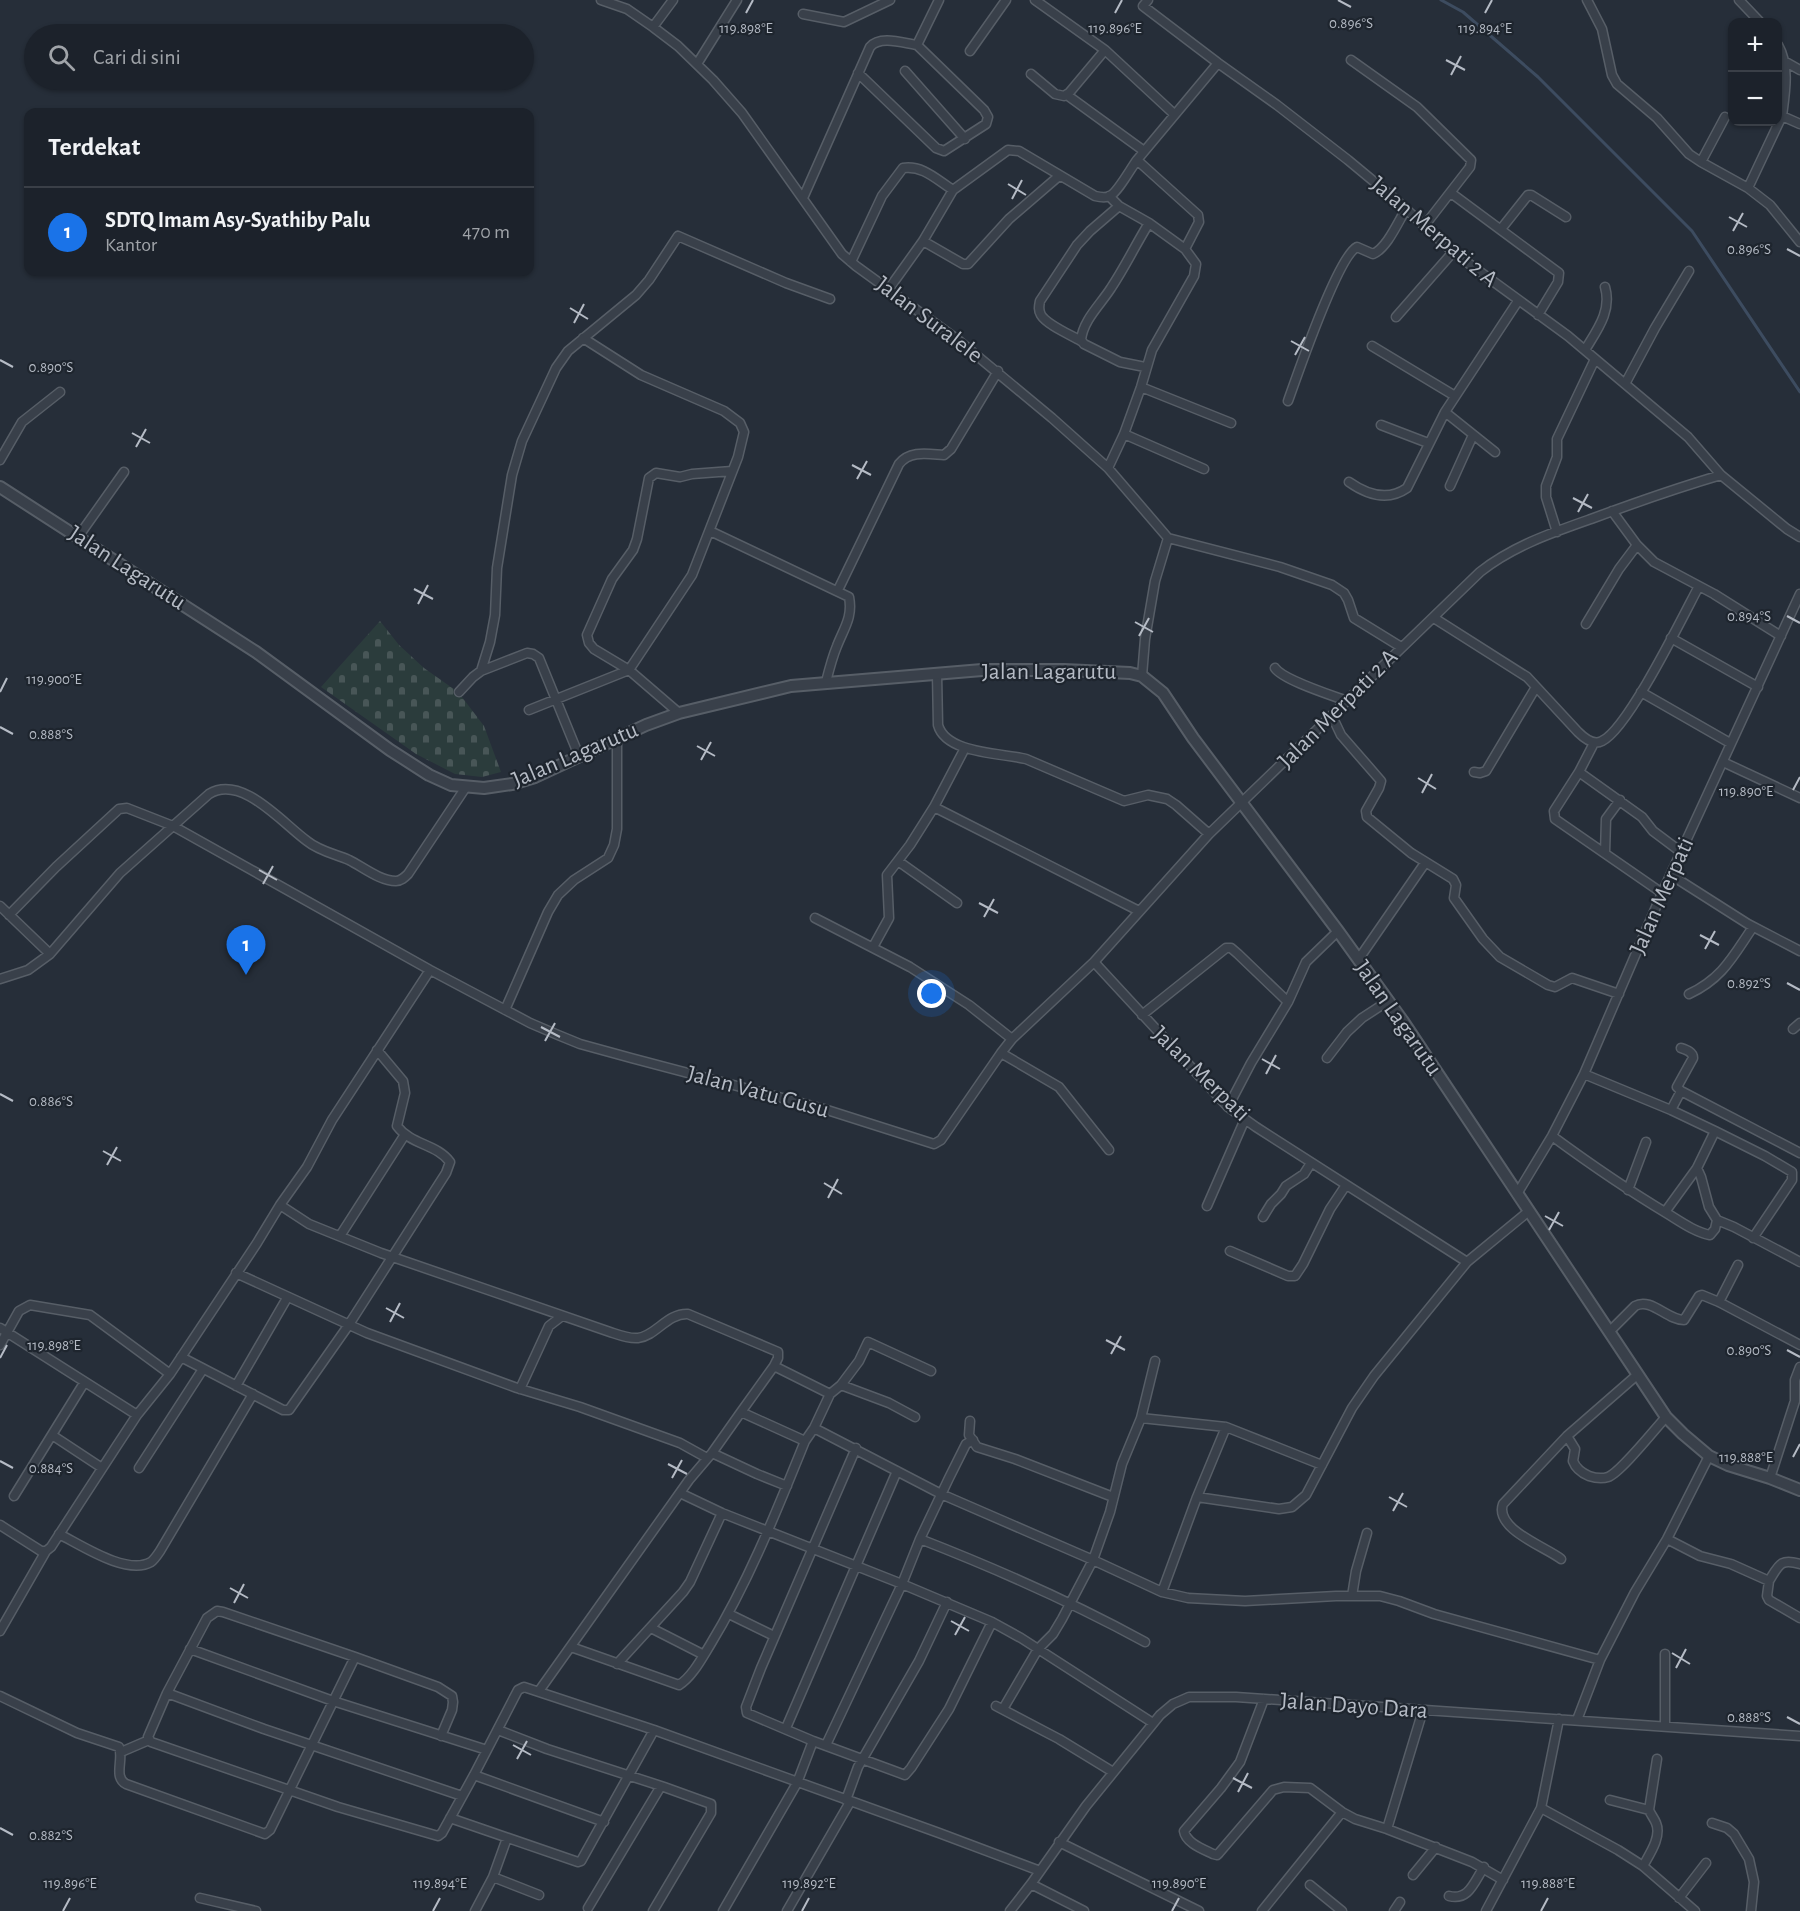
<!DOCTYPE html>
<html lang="id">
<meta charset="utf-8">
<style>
:root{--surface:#1c222b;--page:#252a33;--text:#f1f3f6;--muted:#a0a4a9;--line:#3a3f47;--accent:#1a73e8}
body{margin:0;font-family:"Alegreya Sans",sans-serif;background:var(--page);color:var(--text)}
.controls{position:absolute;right:18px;top:18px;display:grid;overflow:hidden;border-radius:12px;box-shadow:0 2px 4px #0004}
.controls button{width:54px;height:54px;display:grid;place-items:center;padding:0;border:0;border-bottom:2px solid var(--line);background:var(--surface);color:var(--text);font:30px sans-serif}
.you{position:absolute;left:932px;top:994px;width:21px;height:21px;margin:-15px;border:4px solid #fff;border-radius:50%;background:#1a73e8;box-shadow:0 0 0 9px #1a73e833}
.badge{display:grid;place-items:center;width:39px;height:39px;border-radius:50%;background:var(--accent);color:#fff;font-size:20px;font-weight:700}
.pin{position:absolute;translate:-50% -50px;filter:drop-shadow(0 2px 3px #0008)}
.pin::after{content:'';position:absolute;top:32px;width:21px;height:18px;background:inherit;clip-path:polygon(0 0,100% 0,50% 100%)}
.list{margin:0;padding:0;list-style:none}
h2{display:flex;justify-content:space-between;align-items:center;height:78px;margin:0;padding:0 24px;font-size:26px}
h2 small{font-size:20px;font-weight:400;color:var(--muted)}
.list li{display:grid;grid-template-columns:39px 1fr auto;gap:18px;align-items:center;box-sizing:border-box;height:90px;padding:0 24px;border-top:2px solid var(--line)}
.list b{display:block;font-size:22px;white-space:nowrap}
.list p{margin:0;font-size:20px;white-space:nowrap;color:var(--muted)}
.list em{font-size:20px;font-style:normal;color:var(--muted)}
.icon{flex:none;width:33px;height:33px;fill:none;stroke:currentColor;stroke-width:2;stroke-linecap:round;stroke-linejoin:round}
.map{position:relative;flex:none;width:1800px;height:1911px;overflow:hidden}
.search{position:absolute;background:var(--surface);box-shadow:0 2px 4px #0004;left:24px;top:24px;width:510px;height:66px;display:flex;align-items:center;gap:15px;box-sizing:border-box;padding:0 21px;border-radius:33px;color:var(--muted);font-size:22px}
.panel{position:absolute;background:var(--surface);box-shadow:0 2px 4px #0004;left:24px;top:108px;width:510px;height:168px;border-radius:12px}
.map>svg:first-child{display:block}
.cemetery{fill:url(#cemetery-stones)}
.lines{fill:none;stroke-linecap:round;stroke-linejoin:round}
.stream{stroke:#3d4c60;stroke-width:3}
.minor-casing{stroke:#575e67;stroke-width:11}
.tertiary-casing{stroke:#575e67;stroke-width:14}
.minor{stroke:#39404a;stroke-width:8}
.tertiary{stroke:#39404a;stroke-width:10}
.ticks{fill:none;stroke:#b5bbc5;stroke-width:2}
.labels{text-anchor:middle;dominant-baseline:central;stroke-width:4.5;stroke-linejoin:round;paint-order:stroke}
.street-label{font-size:24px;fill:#b5bbc5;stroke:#1e252e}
.ticks-label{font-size:15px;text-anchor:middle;fill:#b5bbc5;stroke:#1e252e;stroke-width:4.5;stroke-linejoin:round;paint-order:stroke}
</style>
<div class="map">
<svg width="1800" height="1911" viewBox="0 0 1800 1911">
<defs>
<pattern id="cemetery-stones" width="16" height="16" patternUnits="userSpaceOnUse" patternTransform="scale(1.5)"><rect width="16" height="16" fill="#2b3c3c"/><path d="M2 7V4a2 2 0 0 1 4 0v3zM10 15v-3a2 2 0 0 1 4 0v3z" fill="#485657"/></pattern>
</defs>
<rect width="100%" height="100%" fill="#262e39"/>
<path class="cemetery" d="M380,621L399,645L424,668L458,692L465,701L484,726L501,772L482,777L455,774L416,754L321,687Z"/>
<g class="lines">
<path class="stream" d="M1441,0L1463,12L1538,77L1692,231L1800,392"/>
<defs>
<path id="minor" d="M601,0L627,9L653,27L678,46L713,80L742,113L842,254L856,266L958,340L1052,418L1108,468L1168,538
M1035,0L1105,50L1174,114
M1148,0L1143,6L1218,63L1277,105L1348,160L1395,199L1453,252L1568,336L1688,437L1721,475L1787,529L1800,537
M1587,0L1602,29L1612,75L1617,84L1657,118L1689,154L1701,162L1748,188L1770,205L1800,242
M1739,0L1760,22
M803,14L844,22L890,0
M653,27L673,0
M1778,45C1790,66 1785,93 1782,116
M970,51L1006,0
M1351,60L1417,107L1471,160L1470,167L1425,225
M1784,61L1800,70
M697,64L737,0
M905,71L965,139
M858,73L936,148L944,151L986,124L988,117L984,110L917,45
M1031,74L1055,94L1064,96L1069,93L1105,50
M1067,95L1144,151
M1701,162L1725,117
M1748,188L1782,116L1800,124
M1451,193L1559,273L1558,282L1538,315
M1109,196L1119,206L1149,223L1185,249
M803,198L870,47C880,35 903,43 917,45L939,0
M1501,229L1528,195H1531L1566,217
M923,241L963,264H968L1009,219L1059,176
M851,262L882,196L903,168C923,165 937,180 953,190
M888,290L923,241L953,190L1008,150L1019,151L1095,196C1099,197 1106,198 1110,196C1118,192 1131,168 1137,160
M1396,317L1453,252
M1081,341C1071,335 1047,325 1041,315C1038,310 1039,306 1040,301L1077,245L1090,231L1119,206
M1372,346L1455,396
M1585,350C1597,330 1612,311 1605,287
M1145,367L1120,362L1084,344L1081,340C1083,320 1101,304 1111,288C1125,267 1136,244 1149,223
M1625,384L1655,328L1689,271
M1141,387L1231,423
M1288,401C1297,376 1338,256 1357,247L1373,254C1387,248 1398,222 1406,209
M1381,425L1428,443
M1124,434L1204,469
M1495,452L1445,412L1518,301
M0,460L22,422L60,392
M1108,468L1124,434L1141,387L1152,350L1194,276L1196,264L1185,249L1199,222L1198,215L1137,160L1218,63
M1349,482C1366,494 1387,502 1407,488L1445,412
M1450,486L1473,435
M1612,511L1637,545L1654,562L1714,594L1781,636
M710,531L849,597C853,617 844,628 837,646C832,658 829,670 826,682
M1557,532L1546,497V486L1557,457V439L1595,359
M78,537L124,472
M1168,538L1280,567L1332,585L1344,593L1348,600L1354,618L1401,647
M838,590L899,464C910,450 928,454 944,455L951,449L998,371
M1434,618L1527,677L1578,732C1584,738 1593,746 1602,741C1628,729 1683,616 1699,586
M1586,624L1619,569L1637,545
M1671,638L1758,687
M1275,668C1283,680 1331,695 1347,701
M481,671L490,642L495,615L497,568L512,475L522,441L556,368L568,351L636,295L649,280L678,236L786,283L830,299
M937,674L938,725C946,754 1002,753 1026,759L1124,801L1148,795L1167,799L1176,805L1209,834
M1142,676L1145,639L1155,581L1168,538
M459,692L473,677L481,671L527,653L533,654L539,658L579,756
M1641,692L1730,743
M529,710L629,670L692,575L738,457L744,432L740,423L724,411L641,375L583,338
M679,713L629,670L594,649L589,643L587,635L612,579L633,550L637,539L649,478L656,473L680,477L692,474L732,471
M1332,716L1341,735L1381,781L1379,788L1366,811L1367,817L1411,853L1453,879L1456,885L1454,898L1483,939L1500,957L1548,985L1555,987L1572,978L1619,994
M1594,743L1579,772L1554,811L1555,819L1662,893
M1723,762L1800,798
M1474,772L1480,773L1486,771L1536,687
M1579,772L1642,817L1653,831L1681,852
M934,807L965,748
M1605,853L1606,819L1620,800
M898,861L957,903
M1671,875L1748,924L1800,951
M0,906L50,954
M9,915L56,867L119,809L127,808L173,826L430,970L530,1023L558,1035L580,1044L631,1058L824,1109L934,1144L941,1140L1001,1053L1012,1039L1094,962L1209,834L1480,572C1513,546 1551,533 1591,519C1634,503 1677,488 1721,475
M815,918L910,967L969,1005L1012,1039
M873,947L889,918L887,875L910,845L934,807L1139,911
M1358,960L1425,863
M1094,962L1228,1107L1256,1127L1467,1262L1529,1211
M0,979L28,970L50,954L120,873L209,794C242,774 282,823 307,841C319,851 335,854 349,860C363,867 380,881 396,881C401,881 404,878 408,874L466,787
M1689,994C1723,978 1733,956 1753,927
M505,1010L548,912L558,895L574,880L608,858L614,845L617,829V739
M1142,1015L1226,948H1231L1238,954L1288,1002
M1793,1029L1800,1023
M1681,1048C1687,1050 1693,1052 1693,1058L1677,1087L1681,1091
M1001,1053L1059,1087L1109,1150
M1327,1058L1347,1032L1362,1018L1388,1001
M1584,1074L1671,1110L1681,1091L1800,1153
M1228,1107L1251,1063L1288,1002L1306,962L1338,931
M1715,1131L1765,1156L1792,1172V1180L1753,1238
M1552,1136C1590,1164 1628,1190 1668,1214C1681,1222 1695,1232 1710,1235L1715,1229L1717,1220L1709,1207L1701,1177L1697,1168
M1628,1190L1646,1142
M1517,1194L1552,1136L1584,1074L1662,893L1800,594
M280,1205L307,1167L332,1120L430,970
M1207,1206L1245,1119
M1665,1212L1697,1168L1715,1131L1671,1110
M1263,1217L1271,1204L1281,1194L1286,1186L1304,1174L1311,1163
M1717,1220L1734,1227L1800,1262
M340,1236L404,1136
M1230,1251L1288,1276H1295L1303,1264L1330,1209L1346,1185
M236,1273L367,1333L517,1388L580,1407L680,1443L707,1458
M1719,1302L1738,1265
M0,1328L137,1415
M1610,1331L1635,1306C1651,1297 1667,1320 1684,1320L1699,1296L1702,1295L1719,1302L1800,1345
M0,1345L19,1311L30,1305L90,1315L170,1374
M181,1357L283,1410H289L348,1326L446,1173L450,1162C437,1144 411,1145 397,1126L405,1093L403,1081L377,1050
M774,1366L830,1394
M841,1385L859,1361L868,1342L931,1371
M236,1386L287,1298
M520,1389L549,1326L562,1316
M1141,1418L1226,1427L1322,1465
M970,1421L969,1435L977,1447L1015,1459L1113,1497
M814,1428L830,1394L841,1385L889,1403L915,1417
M52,1435L102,1468
M1567,1436L1575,1449L1573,1461C1576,1469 1582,1473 1589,1476C1595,1478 1602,1479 1608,1477C1620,1473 1655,1429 1666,1417
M856,1448L761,1668L746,1707L747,1713L813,1741L905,1775L911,1768L949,1709L992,1622
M712,1453L757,1474L787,1486
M139,1468L203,1369
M1770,1478L1795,1401V1380L1800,1367
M680,1493L722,1513L902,1584L992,1622L1021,1638L1153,1723
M14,1496L84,1383
M1197,1497L1279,1509L1292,1507L1306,1495L1352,1408L1374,1376L1467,1262
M0,1525L41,1551H46
M59,1534C81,1545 127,1576 151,1562C154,1560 158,1554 160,1551L253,1394
M920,1539C997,1569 1072,1602 1145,1642
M1667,1539L1700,1556L1731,1564L1769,1581C1779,1565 1780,1558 1800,1564
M1561,1559C1546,1547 1494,1529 1503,1504L1567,1436L1637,1375
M1769,1581L1767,1596L1769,1600L1800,1618
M1162,1592L1197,1497L1226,1427
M1352,1596L1356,1571L1367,1533
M729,1614L774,1636
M651,1628L704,1655
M0,1631L46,1551L51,1547L116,1447L137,1415L170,1374L257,1243L280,1205L309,1224L381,1253L610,1332C619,1335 629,1339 638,1338C656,1336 667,1313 688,1314L778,1352V1358L774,1366L741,1412
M571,1647L679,1685C692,1677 702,1658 710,1645C749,1581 777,1510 805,1441L814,1428L941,1494L1093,1560L1162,1592L1188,1598L1245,1601L1336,1596H1380L1399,1601L1434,1614L1600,1660
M190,1649L333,1701L487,1750
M1665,1654V1726
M617,1664L683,1592L690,1582L722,1513
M539,1691L689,1480L712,1453L741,1412L805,1441
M167,1693L264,1729L462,1796
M0,1696L77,1733L119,1747C124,1759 113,1777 126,1784L265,1834L270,1830L355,1657
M1264,1699L1240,1762L1221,1788L1184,1831C1186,1843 1203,1849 1213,1854L1217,1855L1219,1853L1273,1790L1284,1787L1310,1788L1342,1812L1355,1819L1387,1829L1423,1710
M996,1706L1059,1739L1113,1772
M1003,1709L1038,1649L1053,1634L1062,1619L1093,1560L1110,1512L1122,1464L1141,1418L1155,1361
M1577,1720L1600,1660L1635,1592L1667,1539L1709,1456
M786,1728L897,1471
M498,1730L547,1749L661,1786
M441,1736L452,1710L453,1702L452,1696L438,1687L355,1657L223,1612L217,1611L207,1618L167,1693L148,1737L151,1742L338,1807L438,1836L442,1833L474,1775L518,1690L524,1687L654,1730L939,1833L1040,1871
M826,1745L902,1584L920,1539L949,1478L966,1444L973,1440
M121,1752L149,1740
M474,1775L604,1822
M846,1800L858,1767L919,1661L947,1602
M1610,1800L1649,1810C1651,1815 1654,1818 1656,1823C1662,1837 1649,1855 1643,1866
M1541,1808L1618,1850L1643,1866L1695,1911
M1649,1810L1657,1759
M450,1818L578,1862L581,1861L654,1730
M1712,1823L1727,1828L1734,1834L1749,1859L1754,1882L1751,1911
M1387,1829L1472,1862L1503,1880
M1059,1842L1199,1911
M1413,1875L1436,1847
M493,1877L539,1895
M1031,1884L1084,1911
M1310,1885L1342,1911
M1449,1896C1469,1901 1474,1882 1484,1867
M200,1898L256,1911
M1679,1898L1706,1863
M588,1908L661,1786L664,1787L711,1804V1813L653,1911
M475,1911L493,1877L507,1838
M723,1911L797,1783L813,1741
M787,1911L850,1802
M1010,1911L1031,1884L1086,1806L1160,1715L1173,1704L1189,1697H1236L1800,1736
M1262,1911L1342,1812
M1394,1911L1400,1902
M1486,1911L1541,1808L1559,1719"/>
<path id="tertiary" d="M0,487L256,652L390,750L429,775L451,785L484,788L512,784L535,777L646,725L679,713L791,686L982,670H1064L1130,673L1142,676L1163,693L1193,738L1338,931L1402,1020L1666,1417L1683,1434L1709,1456L1728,1465L1770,1478L1800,1490"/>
</defs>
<use href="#minor" class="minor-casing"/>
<use href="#tertiary" class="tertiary-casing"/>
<use href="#minor" class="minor"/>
<use href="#tertiary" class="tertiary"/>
</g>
<path class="ticks" d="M1338,0L1351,7M746,13L753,0M1115,13L1122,0M1485,13L1492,0M1446,60L1465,70M1451,75L1461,56M1008,184L1026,195M1012,199L1022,180M1729,217L1747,227M1733,231L1743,213M1787,249L1800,256M570,308L588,319M574,323L584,304M1291,341L1309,351M1295,355L1305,337M0,360L13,367M132,433L150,443M136,447L146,429M852,465L871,475M857,479L867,461M1573,498L1592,508M1578,512L1588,494M414,589L433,599M418,604L428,585M1787,616L1800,623M1135,622L1153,632M1139,636L1149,618M0,692L7,678M0,727L13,734M697,746L715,756M701,760L711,742M1418,778L1436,789M1793,790L1800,777M1422,793L1432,774M259,870L277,880M263,884L273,866M979,903L998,913M984,917L994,899M1700,935L1719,945M1705,949L1715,931M1787,983L1800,990M541,1027L560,1037M545,1041L555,1023M1262,1059L1280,1069M1266,1074L1276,1055M0,1094L13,1101M103,1151L121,1161M107,1165L117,1147M824,1183L842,1194M828,1198L838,1179M1545,1216L1563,1226M1549,1230L1559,1212M386,1308L404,1318M390,1322L400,1303M1106,1340L1125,1350M1787,1350L1800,1357M1111,1354L1121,1336M0,1358L7,1345M1793,1457L1800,1444M0,1461L13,1468M668,1464L687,1474M672,1478L682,1460M1389,1497L1407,1507M1393,1511L1403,1493M230,1588L248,1598M234,1603L244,1584M951,1621L969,1631M955,1635L965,1617M1672,1653L1690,1664M1676,1668L1686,1649M1787,1717L1800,1724M513,1745L531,1755M517,1759L527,1741M1233,1778L1252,1788M1238,1792L1248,1773M0,1828L13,1835M63,1911L70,1898M433,1911L440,1898M802,1911L809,1898M1172,1911L1179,1898M1541,1911L1548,1898"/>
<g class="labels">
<g class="street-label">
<text transform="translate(1434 232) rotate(40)">Jalan Merpati 2 A</text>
<text transform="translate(929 320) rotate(37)">Jalan Suralele</text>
<text transform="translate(127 568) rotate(33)">Jalan Lagarutu</text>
<text x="1049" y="672">Jalan Lagarutu</text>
<text transform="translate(1338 709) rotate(-45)">Jalan Merpati 2 A</text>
<text transform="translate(575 755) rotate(-23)">Jalan Lagarutu</text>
<text transform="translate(1662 896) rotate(-66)">Jalan Merpati</text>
<text transform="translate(1398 1018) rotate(55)">Jalan Lagarutu</text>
<text transform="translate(1201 1074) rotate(44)">Jalan Merpati</text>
<text transform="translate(758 1092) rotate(15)">Jalan Vatu Gusu</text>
<text transform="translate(1354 1706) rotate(4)">Jalan Dayo Dara</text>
</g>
</g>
<g class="ticks-label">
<text x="1351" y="28">0.896°S</text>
<text x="746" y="33">119.898°E</text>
<text x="1115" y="33">119.896°E</text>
<text x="1485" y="33">119.894°E</text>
<text x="1749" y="254">0.896°S</text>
<text x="51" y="372">0.890°S</text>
<text x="1749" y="621">0.894°S</text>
<text x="54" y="684">119.900°E</text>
<text x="51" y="739">0.888°S</text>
<text x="1746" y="796">119.890°E</text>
<text x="1749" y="988">0.892°S</text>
<text x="51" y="1106">0.886°S</text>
<text x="54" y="1350">119.898°E</text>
<text x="1749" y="1355">0.890°S</text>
<text x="1746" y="1462">119.888°E</text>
<text x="51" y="1473">0.884°S</text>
<text x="1749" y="1722">0.888°S</text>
<text x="51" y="1840">0.882°S</text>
<text x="70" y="1888">119.896°E</text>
<text x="440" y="1888">119.894°E</text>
<text x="809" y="1888">119.892°E</text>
<text x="1179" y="1888">119.890°E</text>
<text x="1548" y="1888">119.888°E</text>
</g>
</svg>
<div class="controls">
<button>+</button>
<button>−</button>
</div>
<div class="you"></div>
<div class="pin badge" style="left:246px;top:975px">1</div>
<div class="search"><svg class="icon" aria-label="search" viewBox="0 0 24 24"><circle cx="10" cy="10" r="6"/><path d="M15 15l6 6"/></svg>Cari di sini</div>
<section class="panel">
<h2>Terdekat<small></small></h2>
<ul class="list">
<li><span class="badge">1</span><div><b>SDTQ Imam Asy-Syathiby Palu</b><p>Kantor</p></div><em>470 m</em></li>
</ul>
</section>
</div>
